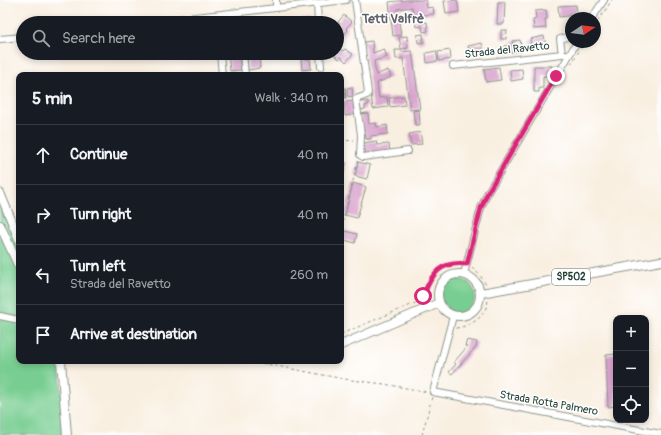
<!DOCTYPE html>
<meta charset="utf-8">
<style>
:root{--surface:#171b24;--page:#242831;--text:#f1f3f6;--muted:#9ea1a6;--line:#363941}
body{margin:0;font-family:Pangolin,sans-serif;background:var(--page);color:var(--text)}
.controls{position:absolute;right:12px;bottom:12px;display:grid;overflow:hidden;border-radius:8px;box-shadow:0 2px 6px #0003}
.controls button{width:36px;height:36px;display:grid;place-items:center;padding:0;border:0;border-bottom:1px solid var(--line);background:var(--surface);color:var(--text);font:20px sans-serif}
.compass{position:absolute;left:565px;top:12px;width:36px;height:36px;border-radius:50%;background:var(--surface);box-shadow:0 2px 6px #0003;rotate:77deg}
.stop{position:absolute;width:12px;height:12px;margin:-9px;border:3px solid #db2777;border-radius:50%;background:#fff}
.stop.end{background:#db2777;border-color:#fff;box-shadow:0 1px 4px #0008}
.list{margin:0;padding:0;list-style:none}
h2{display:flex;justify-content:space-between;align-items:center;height:52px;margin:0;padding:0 16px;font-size:17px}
h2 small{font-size:13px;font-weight:400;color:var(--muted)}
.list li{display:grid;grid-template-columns:26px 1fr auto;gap:12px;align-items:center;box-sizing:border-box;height:60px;padding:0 16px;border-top:1px solid var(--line)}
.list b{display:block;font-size:15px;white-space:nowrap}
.list p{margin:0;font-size:13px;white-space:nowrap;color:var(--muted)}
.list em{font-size:13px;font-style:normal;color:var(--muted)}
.icon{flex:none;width:22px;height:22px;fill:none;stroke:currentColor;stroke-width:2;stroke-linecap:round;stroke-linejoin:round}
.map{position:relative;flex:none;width:661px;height:435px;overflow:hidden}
.search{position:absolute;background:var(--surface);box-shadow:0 2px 6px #0003;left:16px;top:16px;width:328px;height:44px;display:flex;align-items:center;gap:10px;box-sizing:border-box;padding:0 14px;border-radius:22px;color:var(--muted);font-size:15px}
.panel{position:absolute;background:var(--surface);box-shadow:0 2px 6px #0003;left:16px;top:72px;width:328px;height:292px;border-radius:8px}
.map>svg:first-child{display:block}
.green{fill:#78ce92;stroke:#4c8663}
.building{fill:#d9a3ce}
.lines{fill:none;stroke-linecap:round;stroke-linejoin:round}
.minor-casing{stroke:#8c968a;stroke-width:8}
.major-casing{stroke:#8c968a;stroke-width:10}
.path{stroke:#8c968a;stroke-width:1;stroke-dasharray:3 3;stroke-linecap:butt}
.minor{stroke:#fff;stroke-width:6}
.major{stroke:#fff;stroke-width:8}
.route{stroke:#db2777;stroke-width:5}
.labels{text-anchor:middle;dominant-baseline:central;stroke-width:3;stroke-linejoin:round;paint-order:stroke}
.shield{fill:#fff;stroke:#627771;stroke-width:1}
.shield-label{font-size:10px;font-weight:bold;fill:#1f3d34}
.street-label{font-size:11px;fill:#1f3d34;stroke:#fff}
.quarter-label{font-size:13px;font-weight:bold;fill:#60616a;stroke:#fff}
</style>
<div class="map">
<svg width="661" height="435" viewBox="0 0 661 435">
<rect width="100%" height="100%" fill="#fff"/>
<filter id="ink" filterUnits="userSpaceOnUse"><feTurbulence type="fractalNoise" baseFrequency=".025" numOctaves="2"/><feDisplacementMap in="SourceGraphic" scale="8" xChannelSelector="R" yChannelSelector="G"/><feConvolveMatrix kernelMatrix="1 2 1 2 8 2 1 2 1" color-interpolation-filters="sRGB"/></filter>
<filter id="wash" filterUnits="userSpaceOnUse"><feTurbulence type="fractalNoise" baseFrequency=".012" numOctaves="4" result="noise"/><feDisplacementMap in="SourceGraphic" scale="16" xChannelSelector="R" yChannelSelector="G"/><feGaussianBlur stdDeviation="0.9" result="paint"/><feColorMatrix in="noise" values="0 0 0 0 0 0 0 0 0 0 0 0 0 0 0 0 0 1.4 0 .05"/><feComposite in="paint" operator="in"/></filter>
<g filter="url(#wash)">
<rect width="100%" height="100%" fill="#f9efe1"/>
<path class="green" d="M0,203L19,247V361H59L66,435H0Z
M441 296a17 17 0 1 1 34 0a17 17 0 1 1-34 0Z"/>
<g id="blocks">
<path class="building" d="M406,0H426L427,8L433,7L434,14L413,16L412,7L397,9L401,35L393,36L389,2Z
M457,0L459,12L446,14L444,1Z
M498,2H505L504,24H497Z
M576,5L577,15L559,17L558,6Z
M546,10L547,19H545L546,28L534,29L533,20L536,19L535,11Z
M344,15L352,22L346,28L348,30L342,37L337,32V27L340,24L338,22Z
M310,19V23H296V20Z
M421,19V23L427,22L428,31L423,32L422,26L416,27L415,20Z
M242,20V23H226V22Z
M501,30H507L506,39H501Z
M423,34L424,42L418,43L417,35Z
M407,36L408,48L401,49L399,37Z
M544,36L546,46L531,48L530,39Z
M520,40L522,51L506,53L505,46L513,45L512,41Z
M372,41L373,53L384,49L387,57L374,61L376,75L388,70L391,77L377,83L379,98L387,97L388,107L373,109L364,42Z
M482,43L484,53L470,55L468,46Z
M338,47L343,51L345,49L353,54L346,62L341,57L339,59L333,54L337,53Z
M395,50H401L402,52L412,51L420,109L410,110L403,58L396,59Z
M450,50L451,59L439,61L438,52Z
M436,51L438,61L427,63L426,53Z
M228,53H239L241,70L230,71Z
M247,53H259L260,68L248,70Z
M301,59H310L311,69L302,70Z
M534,66H552V76H543V88H539V92H534Z
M499,67L501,80L486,82L484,69Z
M522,69L523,79L511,81L510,70Z
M352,87L353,96L348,97L347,88Z
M341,88H345L346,98H341Z
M404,96L405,105L390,107L389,98Z
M354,101L356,114L345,116L344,102Z
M368,101V105L365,106V109L361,110L360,102Z
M419,110L420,125H415L413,111Z
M368,113L369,124L376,123L377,127L387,125L388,134L371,136V139H366L365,130L363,131L360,114Z
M420,132L422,144L411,145L409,134Z
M376,141L377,145L389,144L390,153L366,156L364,143Z
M341,161L346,163L342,181H341Z
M358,162L370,165L367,179L355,176Z
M353,183L366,187L357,218L345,215Z
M341,230L357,234L355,243L341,239Z
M467,340L477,342L476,347L452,374L449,372L456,364L454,362L467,347L465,346Z
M616,354V406L608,407L606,355Z"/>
</g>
</g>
<g filter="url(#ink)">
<use href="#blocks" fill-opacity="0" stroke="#8c968a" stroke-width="1"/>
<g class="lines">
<defs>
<path id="minor" d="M355,0L368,92L367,95L356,99L361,135L360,155L363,157L408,151
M317,4L318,23
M276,8V0
M221,15L222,23
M203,17L210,23
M592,18L604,0
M143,23L346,0
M0,39L23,37
M220,53L222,75
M243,53L245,75
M320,53L321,67
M566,54H562L560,39L571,36
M453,66L562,54
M464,274L481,208L488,192L577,42
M0,316L19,320
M453,316L433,392L661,434"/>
<path id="major" d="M0,193L19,239
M0,225L19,267
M438 295a21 21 0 1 1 42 0a21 21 0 1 1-42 0Z
M481,293L661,261
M341,345L439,303
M61,361L67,435"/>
</defs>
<use href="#minor" class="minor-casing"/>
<use href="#major" class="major-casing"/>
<path class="path" d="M595,26L612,0
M571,64L585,42
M341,141L354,140
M341,228L358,161
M472,268L480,275L486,285
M456,328C472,326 487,316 488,299
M341,334L418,302C434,283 427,263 462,263
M251,361L344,379L384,384L428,392
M422,435L432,397"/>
<use href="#minor" class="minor"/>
<use href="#major" class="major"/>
</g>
</g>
<g class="lines" filter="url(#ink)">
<path class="route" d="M423,296C432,273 440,261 467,264L481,208L488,192L556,76"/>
</g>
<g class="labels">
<rect class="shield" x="552" y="269" width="38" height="16" rx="3"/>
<g class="shield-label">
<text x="571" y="277">SP502</text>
</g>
<g class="street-label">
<text transform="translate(507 50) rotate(-6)">Strada del Ravetto</text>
<text transform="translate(549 403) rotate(10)">Strada Rotta Palmero</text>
</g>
<g class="quarter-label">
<text x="393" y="19">Tetti Valfrè</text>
</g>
</g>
</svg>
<div class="controls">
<button>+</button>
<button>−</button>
<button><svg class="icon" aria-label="locate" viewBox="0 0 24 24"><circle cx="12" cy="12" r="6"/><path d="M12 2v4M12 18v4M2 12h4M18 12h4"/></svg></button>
</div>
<svg class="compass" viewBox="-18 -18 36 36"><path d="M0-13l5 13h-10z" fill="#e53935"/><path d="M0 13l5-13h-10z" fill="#9ea1a6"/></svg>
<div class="stop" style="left:423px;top:296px"></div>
<div class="stop end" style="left:556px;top:76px"></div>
<div class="search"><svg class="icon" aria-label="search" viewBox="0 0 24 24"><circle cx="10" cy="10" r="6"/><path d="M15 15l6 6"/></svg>Search here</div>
<section class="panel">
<h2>5 min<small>Walk · 340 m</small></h2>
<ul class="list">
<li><svg class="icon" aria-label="ahead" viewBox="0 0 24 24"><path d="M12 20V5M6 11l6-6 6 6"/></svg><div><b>Continue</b></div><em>40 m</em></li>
<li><svg class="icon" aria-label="right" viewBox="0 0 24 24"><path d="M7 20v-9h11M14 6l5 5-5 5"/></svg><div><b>Turn right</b></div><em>40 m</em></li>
<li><svg class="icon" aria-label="left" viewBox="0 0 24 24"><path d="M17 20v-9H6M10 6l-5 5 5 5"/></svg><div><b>Turn left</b><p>Strada del Ravetto</p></div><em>260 m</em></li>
<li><svg class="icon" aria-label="arrive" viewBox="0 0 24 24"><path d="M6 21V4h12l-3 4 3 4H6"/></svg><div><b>Arrive at destination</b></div></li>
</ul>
</section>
</div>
